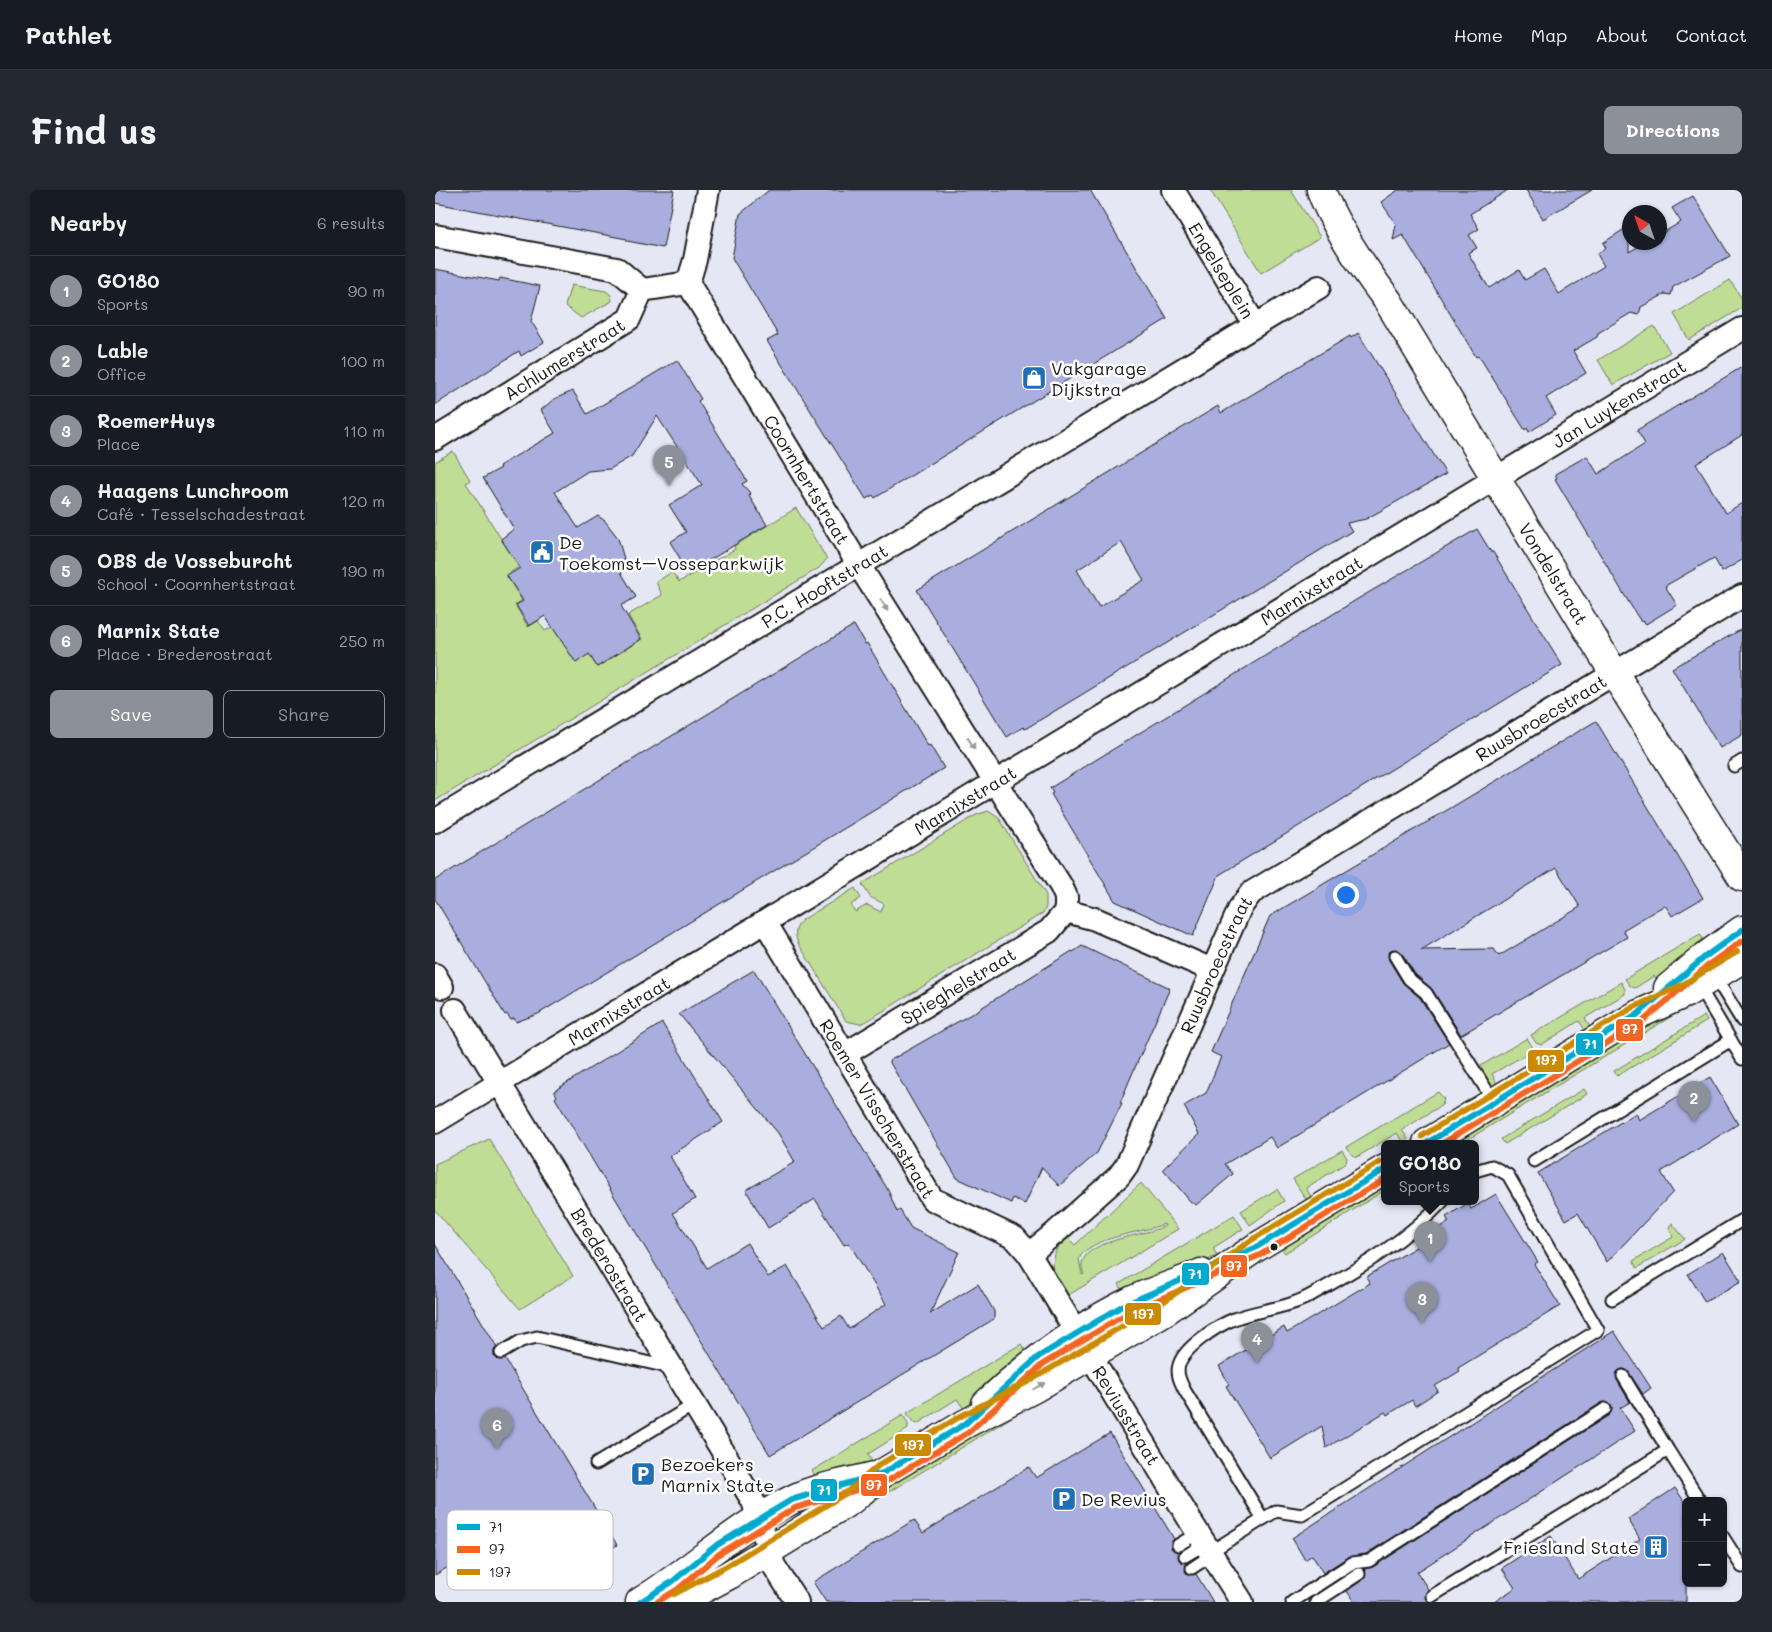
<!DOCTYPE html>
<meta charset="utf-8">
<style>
:root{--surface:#171b24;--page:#242831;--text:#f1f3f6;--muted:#9ea1a6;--line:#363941;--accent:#8c9099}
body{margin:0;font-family:Mali,sans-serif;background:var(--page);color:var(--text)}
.controls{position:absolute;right:15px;bottom:15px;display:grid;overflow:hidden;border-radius:8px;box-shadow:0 1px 4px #0004}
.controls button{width:45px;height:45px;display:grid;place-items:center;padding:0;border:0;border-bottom:1px solid var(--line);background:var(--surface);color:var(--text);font:25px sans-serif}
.compass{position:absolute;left:1187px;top:15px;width:45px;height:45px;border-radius:50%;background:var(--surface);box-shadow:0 1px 4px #0004;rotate:320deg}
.you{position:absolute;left:910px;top:704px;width:18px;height:18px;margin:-12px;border:4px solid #fff;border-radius:50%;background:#1a73e8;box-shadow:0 0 0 8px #1a73e833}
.badge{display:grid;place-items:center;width:32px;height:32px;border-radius:50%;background:var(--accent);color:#fff;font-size:16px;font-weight:700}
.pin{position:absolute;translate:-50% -41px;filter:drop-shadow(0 1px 2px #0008)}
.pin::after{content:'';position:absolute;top:26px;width:18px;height:15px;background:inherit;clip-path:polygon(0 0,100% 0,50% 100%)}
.popup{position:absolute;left:946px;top:950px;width:98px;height:65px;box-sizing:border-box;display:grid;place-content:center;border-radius:8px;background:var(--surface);filter:drop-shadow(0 1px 4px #0005);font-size:16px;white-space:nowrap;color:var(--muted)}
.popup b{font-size:19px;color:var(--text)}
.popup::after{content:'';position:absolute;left:50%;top:100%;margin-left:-10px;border:10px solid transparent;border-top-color:var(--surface)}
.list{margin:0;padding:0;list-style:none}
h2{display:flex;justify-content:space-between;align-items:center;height:65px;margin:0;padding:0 20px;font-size:21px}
h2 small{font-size:16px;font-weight:400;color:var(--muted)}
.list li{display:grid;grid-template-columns:32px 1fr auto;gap:15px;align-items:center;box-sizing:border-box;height:70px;padding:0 20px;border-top:1px solid var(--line)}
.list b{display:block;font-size:19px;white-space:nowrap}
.list p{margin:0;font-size:16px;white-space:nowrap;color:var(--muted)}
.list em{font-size:16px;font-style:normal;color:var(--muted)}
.actions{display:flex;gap:10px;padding:15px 20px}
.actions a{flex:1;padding:11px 0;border:1px solid var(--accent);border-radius:8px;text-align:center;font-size:18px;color:var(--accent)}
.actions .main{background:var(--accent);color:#fff}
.map{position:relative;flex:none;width:1307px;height:1412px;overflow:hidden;border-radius:8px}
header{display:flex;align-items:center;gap:30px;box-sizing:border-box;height:70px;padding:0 25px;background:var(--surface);border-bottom:1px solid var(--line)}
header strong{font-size:24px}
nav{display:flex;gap:28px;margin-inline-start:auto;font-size:18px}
.intro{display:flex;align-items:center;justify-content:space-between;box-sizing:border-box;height:120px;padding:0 30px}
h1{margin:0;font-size:35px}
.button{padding:12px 22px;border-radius:8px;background:var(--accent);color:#fff;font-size:18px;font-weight:700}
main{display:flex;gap:30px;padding:0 30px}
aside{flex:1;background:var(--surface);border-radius:8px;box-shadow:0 1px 4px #0004}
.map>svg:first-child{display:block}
.green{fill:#bfdd95;stroke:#6e7c58;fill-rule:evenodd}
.building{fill:#aaaedf;stroke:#1c1c1c;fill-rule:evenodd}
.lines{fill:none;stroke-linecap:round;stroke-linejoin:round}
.service-casing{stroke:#1c1c1c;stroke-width:15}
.minor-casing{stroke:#1c1c1c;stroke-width:26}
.tertiary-casing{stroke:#1c1c1c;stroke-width:31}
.secondary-casing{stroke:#1c1c1c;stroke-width:31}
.service{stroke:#fff;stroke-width:11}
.minor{stroke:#fff;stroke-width:22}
.tertiary{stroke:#fff;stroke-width:28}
.secondary{stroke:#fff;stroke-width:28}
.bus-1-casing{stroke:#fff;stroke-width:10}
.bus-2-casing{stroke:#fff;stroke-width:10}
.bus-3-casing{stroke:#fff;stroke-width:10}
.bus-1{stroke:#00a9ce;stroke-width:6}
.bus-2{stroke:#f26522;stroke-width:6}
.bus-3{stroke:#cb8a06;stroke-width:6}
.oneway{fill:#999}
.bus-dot{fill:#1c1c1c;stroke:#fff;stroke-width:2}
.labels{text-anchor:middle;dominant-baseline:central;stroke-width:5;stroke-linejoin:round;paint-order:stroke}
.street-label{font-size:18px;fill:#1c1c1c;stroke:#fff}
.poi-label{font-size:18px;fill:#1c1c1c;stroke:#fff;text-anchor:start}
.key{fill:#fff;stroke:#bbb;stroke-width:1}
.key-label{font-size:14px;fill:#1c1c1c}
.line-badge{stroke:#fff;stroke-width:2}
.badge-label{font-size:14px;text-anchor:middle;font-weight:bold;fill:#fff}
</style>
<header>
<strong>Pathlet</strong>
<nav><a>Home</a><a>Map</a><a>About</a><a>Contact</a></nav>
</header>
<div class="intro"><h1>Find us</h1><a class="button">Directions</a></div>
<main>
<aside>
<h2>Nearby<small>6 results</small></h2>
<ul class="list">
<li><span class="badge">1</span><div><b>GO180</b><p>Sports</p></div><em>90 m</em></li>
<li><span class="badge">2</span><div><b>Lable</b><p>Office</p></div><em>100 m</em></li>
<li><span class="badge">3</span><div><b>RoemerHuys</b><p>Place</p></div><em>110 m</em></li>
<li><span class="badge">4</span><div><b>Haagens Lunchroom</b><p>Café · Tesselschadestraat</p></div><em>120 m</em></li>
<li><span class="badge">5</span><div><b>OBS de Vosseburcht</b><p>School · Coornhertstraat</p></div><em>190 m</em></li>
<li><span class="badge">6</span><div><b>Marnix State</b><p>Place · Brederostraat</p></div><em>250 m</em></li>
</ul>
<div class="actions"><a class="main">Save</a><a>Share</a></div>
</aside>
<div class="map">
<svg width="1307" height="1412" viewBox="0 0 1307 1412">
<rect width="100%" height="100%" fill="#e6e7f5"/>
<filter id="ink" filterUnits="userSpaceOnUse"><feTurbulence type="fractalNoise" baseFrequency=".02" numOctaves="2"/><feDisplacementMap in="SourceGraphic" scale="10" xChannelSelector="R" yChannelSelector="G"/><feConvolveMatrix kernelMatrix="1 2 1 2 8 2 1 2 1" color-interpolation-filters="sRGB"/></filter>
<g filter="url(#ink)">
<path class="green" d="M775,0H856L885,47L826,83Z
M1295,90L1307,109V118L1254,150L1239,124Z
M136,95L171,101L176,105L177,111L146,128L130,116Z
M1219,136L1235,162L1178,195L1163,170Z
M18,261L35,290L31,293L84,377L71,385L87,410L80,415L93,437L103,431L110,441L132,428L162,477L207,449L193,425L227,405L221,392L237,382L244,392L300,359L299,356L361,318L392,369L384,378L0,611V272Z
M553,621L564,628L611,705V717L608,723L432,831L425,834L411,831L363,753C359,744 360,738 367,730L420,698L426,708L416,715L420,722L432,715L446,722L449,714L435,707L427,694L541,625Z
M1265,744L1271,754L1225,795L1219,786L1200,798L1195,796L1190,789Z
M1186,792L1190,799V804L1150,828L1156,839L1151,841L1144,831L1106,855L1101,853L1096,845Z
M1249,812L1252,817L1027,953H1017Z
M1269,826L1272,831L1182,886L1179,881Z
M1092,848L1097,856L1096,861L1057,884L1063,895L1058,898L1044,877Z
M1149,899L1152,904L1070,954L1066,949Z
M1003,902L1009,909L1007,915L967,940L973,949L968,953L962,943L922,967L917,965L911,957Z
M54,949L138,1086L85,1119L0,1020V974Z
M907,960L912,968L911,973L871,998L877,1008L872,1011L858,989Z
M706,993L743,1039L632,1106L617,1077L621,1060L633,1048L640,1055ZM729,1034L730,1036C711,1046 633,1051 649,1084L647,1085L644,1069C654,1047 707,1043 729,1034Z
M950,994V1000L850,1063L846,1057Z
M842,999L849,1011L815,1035L806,1021Z
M799,1025L808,1039L778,1058L782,1066L690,1105L684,1094Z
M1237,1033L1250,1049L1202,1078L1198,1071L1238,1047L1234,1037Z
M586,1154L593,1164L529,1219L522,1209L482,1234L478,1232L472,1223Z
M597,1208L600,1213L406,1331L403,1326Z
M468,1225L473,1234V1239L433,1264L438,1274L384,1292L377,1281Z"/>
<path class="building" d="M0,0H239L228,58L192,51V49L0,13Z
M334,0H655L732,129L461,295L440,308L438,305L431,309L332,151L343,145L297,68L305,24Z
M963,0H1073L1035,24L1044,39L1034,45L1042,58L1033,63L1054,98L1084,80L1090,90L1109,79L1124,104L1169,76L1162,64L1171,58L1168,53L1194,36V62L1211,52H1224V45L1246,32L1237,18L1258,6L1295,66L1238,97L1236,105L1230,104L1206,117L1204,125L1196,123L1163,143L1162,147L1138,161L1151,183L1111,208L1121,225L1094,242L1092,238L1090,240L1047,171L1043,166L1041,167L968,45L958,50L961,34L946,12Z
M1091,0H1157L1108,29Z
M0,79L64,91L65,88L105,96L96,131L109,152L86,166L84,161L0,215Z
M923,143L1011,284L931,329L912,333L917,341L590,539L588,537L572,547L482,400L783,216L786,223L915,146L916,148ZM686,352L709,390L664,417L642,380Z
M242,170L266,209L263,211L312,291L307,294L316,304L314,306L332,335L254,383L235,352L251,342L234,315L267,295L222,226L197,266L175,279L153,281L120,302L143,338L163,326L170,331L183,348L189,369L181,374L201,407L186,416L206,449L162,477L154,464L141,473L110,426L94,436L81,415L88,411L72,386L85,378L66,349L79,339L48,288L66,278L64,276L120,243L106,220L119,209L138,201L152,224Z
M1307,177V245L1261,274L1291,323L1307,313V370L1287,382L1279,368L1230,396L1242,415L1211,434L1208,431L1206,432L1193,411L1120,289L1122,288L1120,284L1152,266L1163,284L1210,254L1202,240Z
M1042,339L1056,362H1058L1127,475L784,685L758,746L680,711L616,604L618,603L615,598L921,410Z
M419,435L430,454L432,453L493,556L495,555L509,578L103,824L81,832L79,828L76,830L72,824L70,825L0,709V690Z
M1307,439V545L1285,558L1237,478Z
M1161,531L1268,708L1237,726L1230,715L1188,740L1192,747L1026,845L997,799L980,784L966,762L957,759L953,763L954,770L968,793L985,808L1014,853L842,958L835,947L790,974L798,984L761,1015L755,1011L728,979L764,944L749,916L771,903L786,867L776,862L835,726ZM1121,678L1145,717L1064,766L1059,759L986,760Z
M647,756L735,798L695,889L685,913H687L662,963L624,996L607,977L590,1014L578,1008L576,1013L522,988L454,871L538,823L637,761L638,762Z
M319,780L453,1000L462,1022L465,1020L476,1038L524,1062L495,1124L543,1094L559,1121V1129L335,1265L120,908L122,906L119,901L227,833L288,932L235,966L260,1009L238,1023L272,1078L312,1053L333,1087L352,1076L389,1137L406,1126L414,1139L451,1114L414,1053L409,1055L380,1009L333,1038L311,1000L360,972L343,943L244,824Z
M1275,887L1303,934L1226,982L1238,1002L1172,1072L1143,1023L1131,1030L1103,983L1201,923L1204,930Z
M1061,1004L1103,1072L1099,1074L1125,1116L1023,1178L1025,1181L1000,1196L1003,1201L980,1216L977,1210L952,1225L950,1222L891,1258L887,1236L835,1268L791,1196L794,1194L784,1176L849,1137L852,1143L935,1093L931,1087L991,1051L989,1047L1014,1032L1011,1027L1033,1013L1036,1019Z
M0,1054L62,1157L59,1160V1166L63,1170L70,1169L182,1355L129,1388L93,1329L0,1385Z
M1288,1062L1306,1091L1270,1112L1253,1084Z
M1179,1141L1216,1198L1208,1204L1192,1180L1187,1179L1181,1183L1182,1190L1195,1212L1185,1218L1200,1241L982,1382L993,1399L990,1406L993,1412H919L912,1401L930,1388L929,1379L938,1377L1174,1225L1177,1219L1176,1215L1170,1212L1166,1213L931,1364L913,1367L888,1383L877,1365L870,1370L857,1348Z
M675,1243L739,1349L736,1352V1358L743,1362L744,1370L752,1373L750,1382L754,1385L761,1384L778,1412H391L378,1392L479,1330L488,1343L594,1277L601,1288Z
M1240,1298L1251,1314V1412H1059L1080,1398L1067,1378L1116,1346L1143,1389L1205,1349L1193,1329Z"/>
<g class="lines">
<defs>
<path id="service" d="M1299,576L1307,571
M960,766L974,789L991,803L1059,912
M1276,787L1288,800L1307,831
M1263,795L1307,869
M1099,971L1296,850
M1177,1109L1307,1030
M66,1163L86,1151L102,1147L237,1178
M1188,1186L1233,1260
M161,1274L260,1214
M828,1329L750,1201C746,1193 741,1184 744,1175C749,1157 782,1136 799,1129C825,1119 853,1119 878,1104C925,1078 972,1050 1008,1011
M1288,1347L1307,1377
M743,1355L763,1343
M775,1362L841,1321L867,1325L1163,1140L1073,985L1057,976L1040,981
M750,1366L770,1354
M757,1378L777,1365
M997,1406L1233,1260L1265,1311
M857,1412L917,1373L934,1371L1170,1219
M881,1412L924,1384"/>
<g id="minor">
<path id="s1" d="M273,0L260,70L253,93L423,374L626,696L631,707V721L660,729L777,780"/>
<path id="s2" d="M738,0L820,135"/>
<path d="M0,46L182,79L207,100"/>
<path id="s3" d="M0,249L194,129L207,100L253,93"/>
<path id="s4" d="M0,631L884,97"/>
<path id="s5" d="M330,732L497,1009L580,1048L594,1064L756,1332L807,1412"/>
<path d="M0,785L7,797"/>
<path id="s6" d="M20,820L318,1311L339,1376L362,1412"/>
<path id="s7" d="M410,864L614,741L631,721"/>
<path id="s8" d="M0,932L1307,139"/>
<path id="s9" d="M594,1064L620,1043L684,986L692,975L805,718L816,703L1307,406"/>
</g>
<g id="tertiary">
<path id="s10" d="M886,0C899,36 930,80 953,111L1179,483L1307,687"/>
</g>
<path id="secondary" d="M1233,798L1271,766L1307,740
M992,953L1202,825L1251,803L1307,769
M551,1214C595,1172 643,1137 698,1110C720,1100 744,1093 766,1083
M205,1412C257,1380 302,1336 358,1309C382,1297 412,1293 439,1286
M243,1412L294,1385L416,1310L448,1283L530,1234L600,1198L730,1121L820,1058L950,979"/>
</defs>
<use href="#service" class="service-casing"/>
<use href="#minor" class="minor-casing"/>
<use href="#tertiary" class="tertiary-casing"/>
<use href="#secondary" class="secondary-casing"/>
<use href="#service" class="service"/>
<use href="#minor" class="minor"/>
<use href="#tertiary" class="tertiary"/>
<use href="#secondary" class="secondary"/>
<defs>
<path id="bus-1" d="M992,953L1202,825L1271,766L1307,740
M205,1412L237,1392L279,1357L356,1310L448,1283L530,1234L603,1167L687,1116L820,1058L950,979"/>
<path id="bus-2" d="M1008,953L1207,832L1276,773L1307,751
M222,1412L243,1399L284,1364L360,1318L452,1291L534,1242L608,1174L691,1124L825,1065L950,989"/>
<path id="bus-3" d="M987,946L1197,818L1247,795L1302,762
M239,1404L290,1377L411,1303L444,1275L526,1226L596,1190L725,1114L815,1051L945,972"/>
</defs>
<use href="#bus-1" class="bus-1-casing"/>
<use href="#bus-2" class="bus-2-casing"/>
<use href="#bus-3" class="bus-3-casing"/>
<use href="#bus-1" class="bus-1"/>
<use href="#bus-2" class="bus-2"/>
<use href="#bus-3" class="bus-3"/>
</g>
<defs><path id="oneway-solid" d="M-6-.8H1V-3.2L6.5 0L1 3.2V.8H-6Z" transform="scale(1.25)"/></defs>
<g class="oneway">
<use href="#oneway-solid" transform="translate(449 415) rotate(58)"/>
<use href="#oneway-solid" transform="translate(536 553) rotate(58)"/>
<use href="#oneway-solid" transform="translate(604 1196) rotate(-30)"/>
</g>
</g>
<defs>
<symbol id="shop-square" viewBox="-11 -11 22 22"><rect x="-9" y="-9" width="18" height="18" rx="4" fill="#1f6fb2" stroke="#fff"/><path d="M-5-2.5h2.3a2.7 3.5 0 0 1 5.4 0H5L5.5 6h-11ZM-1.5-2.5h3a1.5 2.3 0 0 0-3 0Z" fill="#fff"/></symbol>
<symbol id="civic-square" viewBox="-11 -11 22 22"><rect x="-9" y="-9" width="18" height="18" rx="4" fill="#1f6fb2" stroke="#fff"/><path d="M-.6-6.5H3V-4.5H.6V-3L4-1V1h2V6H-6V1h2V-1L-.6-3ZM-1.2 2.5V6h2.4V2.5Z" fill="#fff"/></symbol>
<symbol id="parking-square" viewBox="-11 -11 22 22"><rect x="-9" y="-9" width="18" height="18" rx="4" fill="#1f6fb2" stroke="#fff"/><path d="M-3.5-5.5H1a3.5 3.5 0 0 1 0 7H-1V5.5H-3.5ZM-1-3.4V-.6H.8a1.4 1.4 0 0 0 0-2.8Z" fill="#fff"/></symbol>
<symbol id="building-square" viewBox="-11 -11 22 22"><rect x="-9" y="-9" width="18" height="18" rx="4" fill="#1f6fb2" stroke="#fff"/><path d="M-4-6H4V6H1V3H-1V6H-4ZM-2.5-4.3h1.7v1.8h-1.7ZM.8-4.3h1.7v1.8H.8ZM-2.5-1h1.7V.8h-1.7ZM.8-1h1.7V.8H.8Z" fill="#fff"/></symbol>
</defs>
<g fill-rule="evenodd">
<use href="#shop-square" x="585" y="174" width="28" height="28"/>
<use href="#civic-square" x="93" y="348" width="28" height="28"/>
<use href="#parking-square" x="194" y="1270" width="28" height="28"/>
<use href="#parking-square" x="615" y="1295" width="28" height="28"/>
<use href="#building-square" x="1207" y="1343" width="28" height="28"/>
</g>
<circle class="bus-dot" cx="839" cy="1057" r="4.5"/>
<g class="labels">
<g class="street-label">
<text stroke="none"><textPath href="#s2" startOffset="94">Engelseplein</textPath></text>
<text stroke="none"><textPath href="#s3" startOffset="152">Achlumerstraat</textPath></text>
<text stroke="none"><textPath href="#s8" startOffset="1385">Jan Luykenstraat</textPath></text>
<text stroke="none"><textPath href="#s1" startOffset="325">Coornhertstraat</textPath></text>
<text stroke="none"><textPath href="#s10" startOffset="449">Vondelstraat</textPath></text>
<text stroke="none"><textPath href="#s4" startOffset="455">P.C. Hooftstraat</textPath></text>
<text stroke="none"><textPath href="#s8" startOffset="1025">Marnixstraat</textPath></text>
<text stroke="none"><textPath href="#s9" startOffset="771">Ruusbroecstraat</textPath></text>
<text stroke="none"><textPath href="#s8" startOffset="620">Marnixstraat</textPath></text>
<text stroke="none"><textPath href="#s9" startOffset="352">Ruusbroecstraat</textPath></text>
<text stroke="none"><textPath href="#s7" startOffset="132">Spieghelstraat</textPath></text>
<text stroke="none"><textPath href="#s8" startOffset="215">Marnixstraat</textPath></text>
<text stroke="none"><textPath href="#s5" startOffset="218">Roemer Visscherstraat</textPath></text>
<text stroke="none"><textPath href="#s6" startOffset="298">Brederostraat</textPath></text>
<text stroke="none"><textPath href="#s5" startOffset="625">Reviusstraat</textPath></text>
</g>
<g class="poi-label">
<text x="616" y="178">Vakgarage<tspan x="616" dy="21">Dijkstra</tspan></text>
<text x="124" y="352">De<tspan x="124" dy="21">Toekomst–Vosseparkwijk</tspan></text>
<text x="226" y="1274">Bezoekers<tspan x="226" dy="21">Marnix State</tspan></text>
<text x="646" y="1309">De Revius</text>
<text x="1204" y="1357" text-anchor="end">Friesland State</text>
</g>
</g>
<rect x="12" y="1320" width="166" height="80" rx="8" class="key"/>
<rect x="22" y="1334" width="23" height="6" fill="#00a9ce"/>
<rect x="22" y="1356" width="23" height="7" fill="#f26522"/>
<rect x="22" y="1379" width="23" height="6" fill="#cb8a06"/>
<g class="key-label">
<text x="54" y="1342">71</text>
<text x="54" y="1364">97</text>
<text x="54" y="1387">197</text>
</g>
<g class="line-badge">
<rect x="1180" y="828" width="29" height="24" rx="5" fill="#f26522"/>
<rect x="1140" y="842" width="29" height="24" rx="5" fill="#00a9ce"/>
<rect x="1092" y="859" width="38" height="24" rx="5" fill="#cb8a06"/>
<rect x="785" y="1064" width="28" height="24" rx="5" fill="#f26522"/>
<rect x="746" y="1072" width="29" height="24" rx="5" fill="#00a9ce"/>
<rect x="689" y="1112" width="38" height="24" rx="5" fill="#cb8a06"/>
<rect x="459" y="1243" width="38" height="24" rx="5" fill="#cb8a06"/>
<rect x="425" y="1283" width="28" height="24" rx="5" fill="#f26522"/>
<rect x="375" y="1288" width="28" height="24" rx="5" fill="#00a9ce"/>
</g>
<g class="badge-label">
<text x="1195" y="844">97</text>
<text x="1155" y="859">71</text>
<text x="1111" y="875">197</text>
<text x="799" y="1081">97</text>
<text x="760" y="1089">71</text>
<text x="708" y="1129">197</text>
<text x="478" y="1260">197</text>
<text x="439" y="1300">97</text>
<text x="389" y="1305">71</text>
</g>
</svg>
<div class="controls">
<button>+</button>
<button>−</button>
</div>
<svg class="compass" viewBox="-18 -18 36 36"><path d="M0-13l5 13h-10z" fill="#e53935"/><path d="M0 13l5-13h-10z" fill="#9ea1a6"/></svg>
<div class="you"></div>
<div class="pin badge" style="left:995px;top:1072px">1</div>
<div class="popup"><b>GO180</b>Sports</div>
<div class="pin badge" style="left:1259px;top:932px">2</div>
<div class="pin badge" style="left:987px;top:1133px">3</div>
<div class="pin badge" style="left:822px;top:1173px">4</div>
<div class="pin badge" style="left:234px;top:296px">5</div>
<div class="pin badge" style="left:62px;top:1259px">6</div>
</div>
</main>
